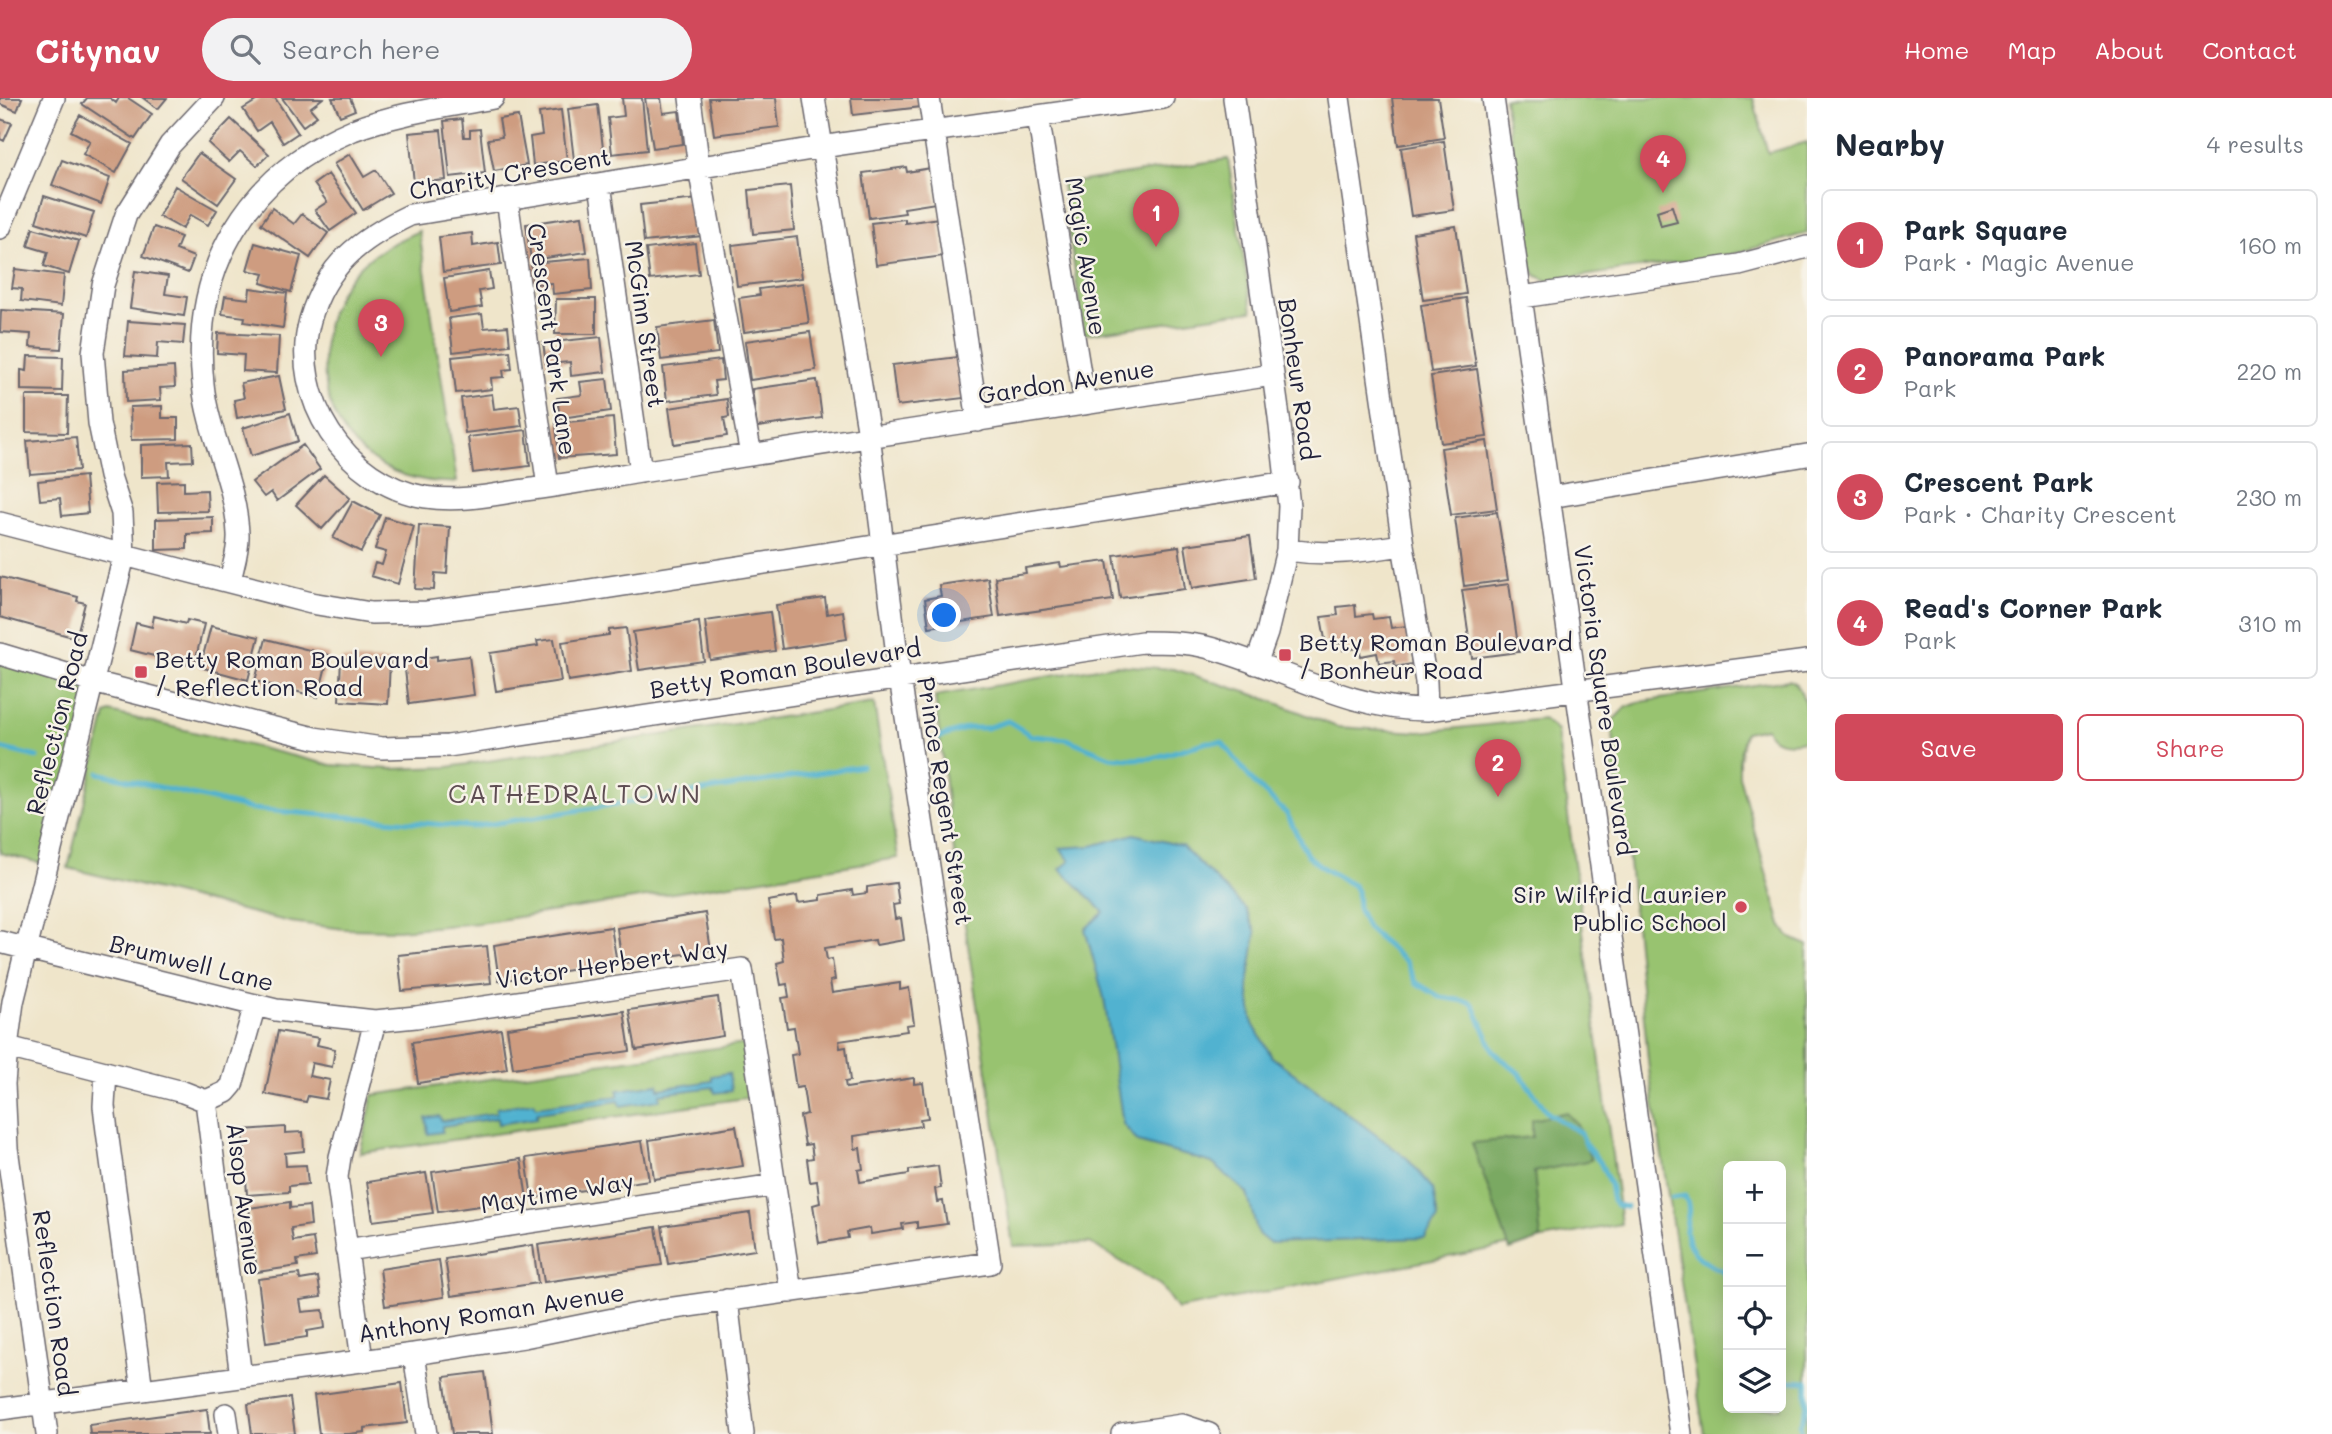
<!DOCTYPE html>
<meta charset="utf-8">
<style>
:root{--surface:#fff;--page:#f2f2f3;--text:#1f2937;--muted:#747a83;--line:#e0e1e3;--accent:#d1495b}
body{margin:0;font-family:Mali,sans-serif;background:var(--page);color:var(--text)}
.controls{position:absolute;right:21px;bottom:21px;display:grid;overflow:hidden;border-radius:10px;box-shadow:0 4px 18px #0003}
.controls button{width:63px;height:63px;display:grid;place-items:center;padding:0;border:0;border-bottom:2px solid var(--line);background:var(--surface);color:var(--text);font:35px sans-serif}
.you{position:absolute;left:945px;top:518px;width:24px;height:24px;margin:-18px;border:5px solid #fff;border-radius:50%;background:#1a73e8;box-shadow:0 0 0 10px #1a73e833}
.badge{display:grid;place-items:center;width:46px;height:46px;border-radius:50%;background:var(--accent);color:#fff;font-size:23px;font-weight:700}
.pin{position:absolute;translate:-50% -58px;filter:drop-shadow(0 2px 4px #0008)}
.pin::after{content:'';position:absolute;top:37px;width:24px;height:21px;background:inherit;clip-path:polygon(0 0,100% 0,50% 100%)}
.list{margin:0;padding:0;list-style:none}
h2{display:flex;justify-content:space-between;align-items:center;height:91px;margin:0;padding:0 28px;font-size:30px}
h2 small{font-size:23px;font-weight:400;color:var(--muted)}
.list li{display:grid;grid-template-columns:46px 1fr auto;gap:21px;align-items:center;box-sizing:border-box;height:112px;margin:0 14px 14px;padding:0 14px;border:2px solid var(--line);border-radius:10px}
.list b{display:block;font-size:26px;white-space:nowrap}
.list p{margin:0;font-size:23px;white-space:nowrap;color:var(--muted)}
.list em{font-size:23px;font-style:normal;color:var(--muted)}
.actions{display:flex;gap:14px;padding:21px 28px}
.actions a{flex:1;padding:16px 0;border:2px solid var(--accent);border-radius:10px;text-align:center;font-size:24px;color:var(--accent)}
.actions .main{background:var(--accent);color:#fff}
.icon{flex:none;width:38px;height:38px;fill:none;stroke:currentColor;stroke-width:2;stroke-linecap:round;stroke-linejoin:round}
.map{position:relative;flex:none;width:1807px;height:1336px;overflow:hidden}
header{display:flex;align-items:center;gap:42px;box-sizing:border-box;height:98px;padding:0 35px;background:var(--accent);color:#fff}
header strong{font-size:33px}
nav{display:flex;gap:38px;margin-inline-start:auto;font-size:24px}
.search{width:490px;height:63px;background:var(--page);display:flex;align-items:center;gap:18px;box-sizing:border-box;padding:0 24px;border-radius:38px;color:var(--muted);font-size:26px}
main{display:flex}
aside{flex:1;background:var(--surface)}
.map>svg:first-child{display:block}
.green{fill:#98c370;stroke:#5d7256;stroke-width:2;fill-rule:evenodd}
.forest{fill:#7aa962;stroke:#4e664e;stroke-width:2}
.water{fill:#51b2d0;stroke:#3a6a86;stroke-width:2}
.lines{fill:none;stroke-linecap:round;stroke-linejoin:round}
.stream{stroke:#51b2d0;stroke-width:5}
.building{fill:#ce9c80}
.minor-casing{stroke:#6a666d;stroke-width:24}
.minor{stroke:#fff;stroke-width:21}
.poi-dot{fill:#d1495b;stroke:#f7f3e8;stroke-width:2.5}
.labels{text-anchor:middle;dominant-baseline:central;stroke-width:5;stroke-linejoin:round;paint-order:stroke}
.street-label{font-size:24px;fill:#22223b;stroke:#f7f3e8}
.poi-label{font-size:24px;fill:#22223b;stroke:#f7f3e8;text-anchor:start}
.neighbourhood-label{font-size:26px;letter-spacing:2px;fill:#5e4d53;stroke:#f7f3e8}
</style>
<header>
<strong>Citynav</strong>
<div class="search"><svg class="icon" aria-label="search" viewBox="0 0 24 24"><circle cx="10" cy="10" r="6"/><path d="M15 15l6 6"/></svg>Search here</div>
<nav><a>Home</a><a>Map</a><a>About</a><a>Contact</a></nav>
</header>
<main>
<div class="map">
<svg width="1807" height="1336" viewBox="0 0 1807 1336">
<rect width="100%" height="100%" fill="#f7f3e8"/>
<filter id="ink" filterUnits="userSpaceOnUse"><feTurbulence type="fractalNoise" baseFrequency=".0143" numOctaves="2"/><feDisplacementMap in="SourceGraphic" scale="14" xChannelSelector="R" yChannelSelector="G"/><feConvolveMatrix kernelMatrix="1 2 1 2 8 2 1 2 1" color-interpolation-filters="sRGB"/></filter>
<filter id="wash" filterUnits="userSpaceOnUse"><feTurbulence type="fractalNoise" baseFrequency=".00686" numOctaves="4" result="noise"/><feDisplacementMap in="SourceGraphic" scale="28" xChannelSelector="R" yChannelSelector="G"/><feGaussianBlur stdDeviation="1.57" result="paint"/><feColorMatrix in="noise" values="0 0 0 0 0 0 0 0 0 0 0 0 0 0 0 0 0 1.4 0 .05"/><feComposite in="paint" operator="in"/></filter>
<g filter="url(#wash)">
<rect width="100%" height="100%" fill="#efe5ca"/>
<path class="green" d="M1504,0H1753L1768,55L1807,44V135L1729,157L1548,183L1537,178L1531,169Z
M1228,61L1252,213L1084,236L1062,86Z
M419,133L457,384C383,387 325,342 324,265C323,232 331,202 353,176C371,155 394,144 419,133Z
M0,556L96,584L48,767L0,755Z
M1115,567L1174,571L1264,600L1337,629L1420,634L1543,621L1557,633L1621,1126L1177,1211L1160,1187L1090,1145L1013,1148L949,720L935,598Z
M1789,582C1807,589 1807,619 1807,639L1804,643C1790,646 1772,647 1766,630L1745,634L1739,661V678L1781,827L1789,839L1807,847V1336H1704L1649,972L1629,764L1612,666L1617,665L1611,624L1625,610L1640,604ZM1728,1068H1781V1310H1728Z
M874,605L898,760L479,825L398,832L344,831L290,824L68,770L106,616L110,614L331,667L390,671L448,669Z
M744,946L753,999L360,1055L373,997Z"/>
<path class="forest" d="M1566,1014L1577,1026L1591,1062L1534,1074L1541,1141L1510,1152L1472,1045L1532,1039V1022Z"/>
<path class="water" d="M1134,736L1182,748L1246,811L1256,835L1248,887L1253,926L1272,959L1407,1060L1433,1091L1438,1121L1425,1140L1269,1145L1258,1136L1247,1095L1212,1065L1138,1044L1123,1026L1104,900L1085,831L1104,814L1060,771L1070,763L1060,750L1092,748Z
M729,975L731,993L715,995L713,989L660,996V1002L621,1008L619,1003L537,1015V1020L498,1026L497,1020L442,1028V1034L428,1036L426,1020L439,1018L442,1023L496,1015V1010L534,1004L536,1009L618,998V992L658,986L659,991L712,983V978Z"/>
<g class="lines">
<path class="stream" d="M934,641L968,630H986L1008,623L1032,638L1067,641L1110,659L1132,661L1153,660L1208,644H1222L1254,685L1287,716L1307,757L1323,770L1354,788L1357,793L1358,810L1367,830L1407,865L1415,884L1440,899L1470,904L1474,908L1494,954L1520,976L1548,1015L1581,1035L1587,1049L1600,1064L1610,1086L1613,1103L1616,1107L1626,1109
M0,650L37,659
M99,675L251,711L471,729L862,668
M1672,1100L1685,1098C1693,1114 1685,1120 1686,1135C1689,1156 1706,1166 1723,1173L1728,1185
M1781,1272L1786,1283L1807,1284V1308L1800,1327L1802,1336"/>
</g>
<g id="blocks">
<path class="building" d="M0,0H22L17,13L0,6Z
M87,0H110L116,5L119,0H128L152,16L135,41L82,6Z
M143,0H167L158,11Z
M261,0H275L298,35L283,45L270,24L257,33L243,11Z
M282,0H323L310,10L317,18L303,28Z
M332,0H350L355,12L340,18Z
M622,0H642L647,52L612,56L608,20L624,18Z
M645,0H661L663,15L679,13L683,46L653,50Z
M709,0H776L779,29L714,37Z
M851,0H920L921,9L853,17Z
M1392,0H1438L1444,40L1398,47Z
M598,7L604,59L574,62L568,11Z
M561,12L567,63L533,67L530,39L542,37L539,15Z
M80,17L132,46L116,75L83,56L90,43L71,33Z
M518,18L527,67L494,73L488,41L502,39L499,21Z
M0,21L12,25L4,43L0,41Z
M231,21L269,56L257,68L240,53L229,64L208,45Z
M462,21L464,39H470V32L480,31L485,75L450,79L444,23Z
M441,32L446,82L414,85L409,35Z
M1444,43L1454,112L1411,118L1401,50Z
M199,55L236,81L218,106L181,80Z
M350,56L364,79L376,72L391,95L363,112L334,66Z
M62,62L110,80L101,106L52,87Z
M906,69L907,74L931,70L936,105L904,110L905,115L869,120L863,75Z
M328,76L356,115L330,133L315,112L327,104L314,86Z
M175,88L217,112L208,127L190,117L182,131L159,118Z
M790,88L794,132L753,136L749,92Z
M44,98L94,114L86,140L36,124Z
M698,101L702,138L644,144L640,107Z
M1672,108L1677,124L1661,128L1657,113Z
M272,110L294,126L302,116L328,135L310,160L261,126Z
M582,118L587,154L531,162L526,126Z
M939,120L944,158L876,167L871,125L905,121V125Z
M1456,128L1466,196L1423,202L1413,135Z
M154,129L181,139L176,152L194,159L188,175L143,158Z
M33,130L79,143L69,176L44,168L48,154L28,148Z
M472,135L473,148L498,144L501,167L443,174L439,139Z
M797,139L802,180L737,188L732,147Z
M255,145L301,158L291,194L261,185L264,176L247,172Z
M695,145L699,176L650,182L646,151Z
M590,160L592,192L553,196L552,185L533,186L531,165Z
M15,171L64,177L61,208L21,203L22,191L12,190Z
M135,173L168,178L165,196L187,199L184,218L130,210Z
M489,173L492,191L479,193L482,209L449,214L444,180Z
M803,185L809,225L744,234L739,200L760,197L759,191Z
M250,190L287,195L283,230L244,224L245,219L222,216L225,198L249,201Z
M1466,200L1476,268L1431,274L1421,207Z
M556,201H596V236H555Z
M1,212L64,216L61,251L30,249L31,236L0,234Z
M482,216L484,230L508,228L510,247L453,254L449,220Z
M714,222L718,255L661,262L657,229Z
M128,223L185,227L183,246L158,244L157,260L125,258Z
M810,234L816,272L750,282L745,243Z
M218,235L279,238L277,275L243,273L244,257L217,255Z
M601,239L605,274L571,278L570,264L546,266L543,245Z
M510,253L512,271L503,272L504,279L491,280L492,291L456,295L452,259Z
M28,258L63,259L62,293L21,292V272L27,273Z
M958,259L964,300L897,308L892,267Z
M721,262L723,282L714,283L716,297L667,303L663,269Z
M174,269L175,289L160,290L161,302L126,304L125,272Z
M1477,271L1487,339L1441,345L1431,278Z
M279,278L286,311L237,320L234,302L244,300L241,285Z
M607,281L611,313L560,320L557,300L582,297L580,284Z
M817,282L822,320L757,329L752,291Z
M492,296L494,311L519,308L522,328L465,335L461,300Z
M26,298H68L67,335L26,334Z
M727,301L729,319L724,320L727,338L674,346L669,310Z
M162,308V320H178V341L131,342L130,309Z
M290,315L298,343L251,358L243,330Z
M613,320L616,356L559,360L556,325Z
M526,332L530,368L473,375L468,339Z
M76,339L79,372L30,376L27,343Z
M1487,343L1497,411L1451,417L1441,350Z
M192,345L193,363L168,364L169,378L141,379V347Z
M303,347L320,371L277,403L271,394L264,399L252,384Z
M324,377L350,400L322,431L296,407Z
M85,378L88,415L62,418L60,400L40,402L38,383Z
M184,383V393L207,392L208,413L158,414L157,384Z
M353,403L380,417L361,454L333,440Z
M1497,414L1508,482L1464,488L1455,420Z
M213,419V435L187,436V451L156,452V421Z
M385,419L414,428L398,486L371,478L375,465L382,467L386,454L375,451Z
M419,427L450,429L447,476L435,475L434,492L415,491Z
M1250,438L1256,480L1192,490L1185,447Z
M1179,448L1185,491L1120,500L1114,457Z
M1107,463L1113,502L1000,518L995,479L1026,475L1025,470L1060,465L1061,469Z
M0,479L78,499L77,503L85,505L76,540L0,519Z
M988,480L994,519L929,529L925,501L941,498L939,487Z
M1509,486L1519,554L1472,560L1462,492Z
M825,500L827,516L843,513L847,541L782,551L776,507Z
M1355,507L1356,518L1372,516L1373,521L1389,519L1391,530L1406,528L1412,566L1395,569L1394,563L1379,565L1377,555L1361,558L1359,550L1343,552V545L1326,547L1321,519L1338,517L1337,509Z
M770,514L775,553L710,562L705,523Z
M154,518L186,526L187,522L204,526L194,568L130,552L136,525L152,529Z
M699,524L704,563L639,572L633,534Z
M211,528L259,539L248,582L200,569Z
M626,530L632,573L568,583L562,544L609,537V532Z
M266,541L329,557L318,599L255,583Z
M554,541L561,583L496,593L490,555L538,548L537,543Z
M437,558V562L469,558L474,597L409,606L404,563Z
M341,561L390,563L388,606L339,603Z
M896,785L899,806L893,807L895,821L901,820L904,842L876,847L875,842L825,850L827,862L832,861L835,882L830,883L832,895L900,885V892L909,890L914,926L906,927L907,933L839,943L840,950L846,949L850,983L845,984L846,990L914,980V986L923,985L928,1020L920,1021L921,1028L854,1038L855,1051L860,1050L863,1071L858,1072L860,1084L909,1076V1072L938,1068L941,1090L935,1091L937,1104L943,1103L947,1126L917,1130V1124L902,1126L903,1131L871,1136L870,1130L847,1134L848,1140L819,1145L813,1107L820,1105L817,1083L810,1084L807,1061L813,1060L811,1046L805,1047L800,1018L807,1016L803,989L796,990L791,957L798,956L794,929L787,930L782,900L789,899L787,886L781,887L777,865L784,863L781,840L774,841L768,803L797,798L798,805L821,802V797L852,792L853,797L867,795V789Z
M705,815L711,852L622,865L617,830Z
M611,829L617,865L499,883L494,847Z
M487,848L491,885L402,893L398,857Z
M718,899L723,938L636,952L629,912Z
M624,913L630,953L513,970L507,930Z
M501,931L507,971L418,985L412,944Z
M278,933L319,940L317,947L335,951L332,969L312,965L309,978L330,982L326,1001L308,998L306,1004L265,996Z
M736,1028L743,1068L654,1081L649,1042Z
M285,1029V1035L303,1034L304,1053L285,1055L286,1068L306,1067L308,1086L289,1088V1094L247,1097L243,1032Z
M642,1043L649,1082L532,1100L526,1060Z
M521,1061L527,1101L438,1114L432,1074Z
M426,1075L433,1115L373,1123L367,1084Z
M290,1104V1110L309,1108L311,1127L291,1130L293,1143L313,1140L316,1159L297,1162L298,1168L257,1174L249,1110Z
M750,1115L755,1152L668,1166L662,1128Z
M656,1129L662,1167L544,1184L538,1147Z
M533,1147L538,1185L451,1198L445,1161Z
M439,1162L444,1199L385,1208L380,1171Z
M299,1176L300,1182L318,1179L321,1199L300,1202L302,1214L323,1212L325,1230L307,1233V1239L266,1245L258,1181Z
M485,1274L493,1336H452L444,1279Z
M402,1285L407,1325L364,1330V1334L349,1336H319L314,1297Z
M290,1300L295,1336H252L248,1306Z
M207,1311L210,1336H90L89,1327Z"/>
</g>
</g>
<g filter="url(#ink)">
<use href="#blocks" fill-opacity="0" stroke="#6a666d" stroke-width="2"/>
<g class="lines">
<defs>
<path id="minor" d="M690,0L699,70L751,357
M929,0L978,323
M1163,0L841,46L410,117C360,141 326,167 310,222C289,299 346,386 425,399C457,404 487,398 518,393C572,386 625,376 679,368C877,337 1074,308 1272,277
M1234,0L1279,319L1289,408L1287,452L1267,535L1256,566
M1339,0L1403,447L1426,584L1427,612
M1493,0L1681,1336
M1038,18L1085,306
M600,86L641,374
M507,101L548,389
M0,130L54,0
M1522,199L1739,167L1807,149
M1550,399L1807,357
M0,425L311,505L371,515L427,514L584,493L1288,384
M1287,452C1327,458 1363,453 1403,447
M230,483C233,468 239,451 238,436C236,384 208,337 203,286C191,171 247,76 353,32C397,15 447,9 493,0
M0,556L93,584L314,640L382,650L448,648L1142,544C1163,544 1185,544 1206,549C1280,568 1348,612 1427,612L1807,563
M0,844L276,912L375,923L416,919L742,871L791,1194
M0,947L183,994L206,1003
M106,974L104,1008L107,1033L142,1292
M206,1003L241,1279
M206,1003L226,994L232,987L255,907
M346,1152L775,1087
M727,1202L743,1336
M414,1256L426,1336
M362,1262L337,1079L340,1059L375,923
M0,1311L414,1256L524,1239L653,1213L990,1165L900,580L869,337L814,0
M226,1316L229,1336
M47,1336L7,1050L4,986L7,949L13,904L124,458L122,415L110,378L99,325L93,255L103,187L126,117L170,47L214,0
M1122,1336L1182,1327L1209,1336"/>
</defs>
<use href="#minor" class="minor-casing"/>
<use href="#minor" class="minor"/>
</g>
</g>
<g class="poi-dot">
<rect x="1278" y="550" width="14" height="14" rx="3.5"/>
<rect x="134" y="567" width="14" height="14" rx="3.5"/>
<circle cx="1741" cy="809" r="7"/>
</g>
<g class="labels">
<g class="street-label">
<text transform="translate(510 75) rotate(-10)">Charity Crescent</text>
<text transform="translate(1087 158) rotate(81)">Magic Avenue</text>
<text transform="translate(646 226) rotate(82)">McGinn Street</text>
<text transform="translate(553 241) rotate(82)">Crescent Park Lane</text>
<text transform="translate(1299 281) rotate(82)">Bonheur Road</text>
<text transform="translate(1066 283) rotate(-9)">Gardon Avenue</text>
<text transform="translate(785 570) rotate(-9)">Betty Roman Boulevard</text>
<text transform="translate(1605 602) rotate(82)">Victoria Square Boulevard</text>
<text transform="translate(56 625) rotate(-76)">Reflection Road</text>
<text transform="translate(946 703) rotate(81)">Prince Regent Street</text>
<text transform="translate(192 864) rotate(14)">Brumwell Lane</text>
<text transform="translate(612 865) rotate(-8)">Victor Herbert Way</text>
<text transform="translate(557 1094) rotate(-9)">Maytime Way</text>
<text transform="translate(245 1101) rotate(83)">Alsop Avenue</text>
<text transform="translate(55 1205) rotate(82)">Reflection Road</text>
<text transform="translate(491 1214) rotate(-9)">Anthony Roman Avenue</text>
</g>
<g class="poi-label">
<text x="1299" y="543">Betty Roman Boulevard<tspan x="1299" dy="28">/ Bonheur Road</tspan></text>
<text x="155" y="560">Betty Roman Boulevard<tspan x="155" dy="28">/ Reflection Road</tspan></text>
<text x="1727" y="795" text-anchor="end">Sir Wilfrid Laurier<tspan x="1727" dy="28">Public School</tspan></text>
</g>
<g class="neighbourhood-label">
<text x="575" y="695">CATHEDRALTOWN</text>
</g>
</g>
</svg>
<div class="controls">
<button>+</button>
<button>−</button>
<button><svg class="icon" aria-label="locate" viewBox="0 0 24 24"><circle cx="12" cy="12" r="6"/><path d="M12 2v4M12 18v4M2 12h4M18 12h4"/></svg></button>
<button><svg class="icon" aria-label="layers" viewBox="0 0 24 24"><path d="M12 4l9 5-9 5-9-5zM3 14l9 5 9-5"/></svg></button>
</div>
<div class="you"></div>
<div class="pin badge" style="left:1156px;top:149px">1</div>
<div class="pin badge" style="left:1498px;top:699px">2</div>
<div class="pin badge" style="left:381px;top:259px">3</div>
<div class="pin badge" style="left:1663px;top:95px">4</div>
</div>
<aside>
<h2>Nearby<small>4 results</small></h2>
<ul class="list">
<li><span class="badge">1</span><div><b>Park Square</b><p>Park · Magic Avenue</p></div><em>160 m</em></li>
<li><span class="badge">2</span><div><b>Panorama Park</b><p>Park</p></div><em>220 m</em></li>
<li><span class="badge">3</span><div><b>Crescent Park</b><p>Park · Charity Crescent</p></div><em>230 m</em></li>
<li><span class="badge">4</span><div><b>Read's Corner Park</b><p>Park</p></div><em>310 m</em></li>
</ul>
<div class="actions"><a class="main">Save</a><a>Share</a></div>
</aside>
</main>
